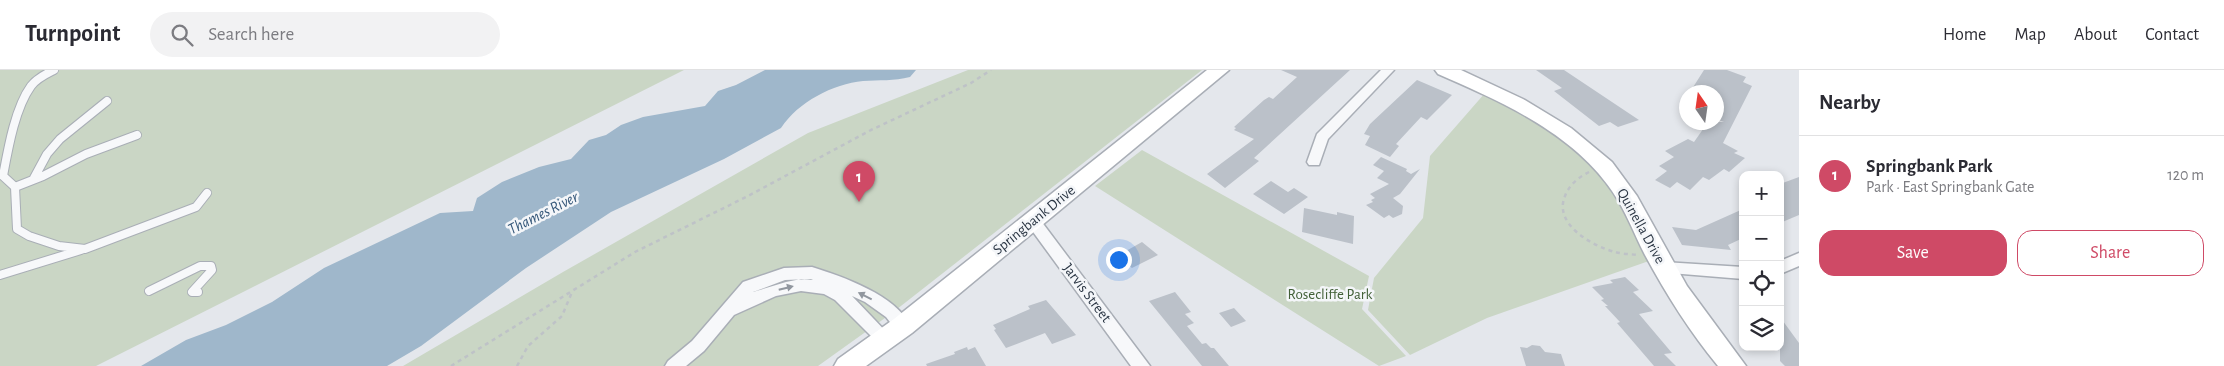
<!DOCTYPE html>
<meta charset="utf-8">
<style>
:root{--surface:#fff;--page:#f2f2f3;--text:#2b2b33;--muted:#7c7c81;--line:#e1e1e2;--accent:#cf4a66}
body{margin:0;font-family:"Alegreya Sans",sans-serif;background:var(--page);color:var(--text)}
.controls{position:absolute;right:15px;bottom:15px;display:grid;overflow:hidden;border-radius:10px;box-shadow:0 2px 8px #0003}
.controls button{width:45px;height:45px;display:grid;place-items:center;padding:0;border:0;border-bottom:1px solid var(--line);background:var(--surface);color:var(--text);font:25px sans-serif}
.compass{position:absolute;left:1679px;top:15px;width:45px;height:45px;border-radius:50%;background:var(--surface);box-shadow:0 2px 8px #0003;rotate:347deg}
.you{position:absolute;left:1118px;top:189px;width:18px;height:18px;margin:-12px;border:4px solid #fff;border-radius:50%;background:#1a73e8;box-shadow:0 0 0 8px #1a73e833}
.badge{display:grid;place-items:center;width:32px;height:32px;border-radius:50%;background:var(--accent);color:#fff;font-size:16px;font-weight:700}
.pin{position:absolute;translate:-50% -41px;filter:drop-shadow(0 1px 2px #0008)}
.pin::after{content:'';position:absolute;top:26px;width:18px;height:15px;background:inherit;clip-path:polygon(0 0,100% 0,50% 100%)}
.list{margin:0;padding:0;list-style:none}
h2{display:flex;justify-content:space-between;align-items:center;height:65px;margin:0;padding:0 20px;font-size:21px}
h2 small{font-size:16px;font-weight:400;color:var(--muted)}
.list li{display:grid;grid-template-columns:32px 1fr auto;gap:15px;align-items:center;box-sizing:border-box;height:80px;padding:0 20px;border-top:1px solid var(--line)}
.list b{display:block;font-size:19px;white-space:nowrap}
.list p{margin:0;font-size:16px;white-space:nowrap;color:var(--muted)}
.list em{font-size:16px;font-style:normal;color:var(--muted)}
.actions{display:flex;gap:10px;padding:15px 20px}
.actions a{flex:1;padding:11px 0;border:1px solid var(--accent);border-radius:15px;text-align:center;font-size:18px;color:var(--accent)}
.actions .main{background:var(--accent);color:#fff}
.icon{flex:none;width:28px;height:28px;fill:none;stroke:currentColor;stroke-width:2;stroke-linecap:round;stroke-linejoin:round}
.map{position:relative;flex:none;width:1799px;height:296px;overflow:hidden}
header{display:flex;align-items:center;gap:30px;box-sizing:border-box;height:70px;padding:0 25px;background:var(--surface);border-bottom:1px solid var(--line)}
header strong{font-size:24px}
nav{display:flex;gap:28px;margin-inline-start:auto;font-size:18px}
.search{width:350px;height:45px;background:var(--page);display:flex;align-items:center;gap:12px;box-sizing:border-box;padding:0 18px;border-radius:28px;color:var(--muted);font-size:19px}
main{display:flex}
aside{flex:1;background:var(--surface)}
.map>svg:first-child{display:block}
.green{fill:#cad6c5}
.water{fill:#9fb7cb}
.building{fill:#bbc1c9}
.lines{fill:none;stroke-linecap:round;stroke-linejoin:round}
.lane-casing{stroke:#a9aeb6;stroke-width:10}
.street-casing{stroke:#a9aeb6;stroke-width:3}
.secondary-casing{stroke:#a9aeb6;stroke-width:3}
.path{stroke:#bec2c7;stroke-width:2.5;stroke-dasharray:4 4;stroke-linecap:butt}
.lane{stroke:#f7f8fa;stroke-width:8}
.street{fill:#f7f8fa;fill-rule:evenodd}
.secondary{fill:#fff;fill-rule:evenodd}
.oneway{fill:#91979f}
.labels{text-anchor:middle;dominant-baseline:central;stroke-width:5;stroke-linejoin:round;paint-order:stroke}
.street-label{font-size:15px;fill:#2b3644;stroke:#f4f6f9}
.park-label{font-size:15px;fill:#426038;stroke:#f4f6f9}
.water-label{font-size:16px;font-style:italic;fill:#355779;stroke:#f4f6f9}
</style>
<header>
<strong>Turnpoint</strong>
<div class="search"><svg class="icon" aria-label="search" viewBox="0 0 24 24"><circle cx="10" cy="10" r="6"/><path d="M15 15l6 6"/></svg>Search here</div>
<nav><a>Home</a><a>Map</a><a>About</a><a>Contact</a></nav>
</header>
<main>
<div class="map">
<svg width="1799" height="296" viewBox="0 0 1799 296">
<rect width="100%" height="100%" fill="#e4e7ec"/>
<path class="green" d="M0,0H684L96,296H0Z
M968,0H1202L892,243L818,296H403L563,202L808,63Z
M1485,23L1513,36L1573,75L1606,111L1653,193L1646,192L1487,248L1410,285L1368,240L1374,208L1423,148L1430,86Z
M1142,80L1369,206L1362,239L1406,286L1379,296L1095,116Z"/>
<path class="water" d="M765,0H916L910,7C894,11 879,10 863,11C833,14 798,32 781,58L724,89L611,142L526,198L421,276L387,296H141L186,270L226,255L272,232L324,198L440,143L473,141L477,128L502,112L539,97L571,89L589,70L606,65L621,55L643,47L705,36L718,21L736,15Z"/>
<path class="building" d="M1281,0H1350L1254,88L1259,91L1225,118L1207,104L1254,69L1234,60L1236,58L1234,57L1264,30L1269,27L1273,29L1297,7Z
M1536,0H1564L1639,50L1618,57L1610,52L1599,56L1554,21L1562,18Z
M1704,0H1727L1746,7L1743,12L1752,16L1723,73L1738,81L1734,83L1745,88L1729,102L1724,99L1709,110L1703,107L1690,120L1677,112L1670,118L1655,110L1667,101L1659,96L1674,87L1665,81L1688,69L1694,72L1708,52H1724L1716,49V22H1690Z
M1417,10L1452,25L1427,50L1421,47L1396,74L1399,76L1390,87L1365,75L1370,66L1364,64L1370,54Z
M1381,87L1407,99L1406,101L1411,104L1420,99L1400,124L1393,128L1403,136L1402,144L1393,148L1389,145L1384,148L1366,135L1373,132L1371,130L1375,128L1370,124L1389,114L1377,108L1384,101L1373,95Z
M1799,107V145L1780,153V114Z
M1271,111L1288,122L1294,118L1308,127L1284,144L1253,124Z
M1304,138L1337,145V142L1354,146L1353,174L1302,162Z
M1743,139V168L1728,175L1731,180L1682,175L1672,157L1696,160Z
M1142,172L1158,185L1132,198L1117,186Z
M1625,207L1639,220L1633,222L1653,241L1639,244L1672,283L1664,284L1676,296H1654L1617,253L1620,252L1605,236H1608L1601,230L1604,229L1592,217L1613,213L1610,210Z
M1175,222L1191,242L1185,244L1194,253L1187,256L1202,274L1206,273L1211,278H1214L1229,296H1202L1149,231Z
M1046,230L1076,265L1052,274L1045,263L1006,278L994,260L996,259L993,255L1030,239L1028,236Z
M1234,238L1246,251L1231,257L1219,243Z
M1780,247L1799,273V296H1785L1780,291Z
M1532,275L1540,276L1545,282L1561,284L1565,296H1526L1520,277L1527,278Z
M967,277L968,280L975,277L986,296H927L926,294L955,284L954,282Z"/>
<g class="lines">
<defs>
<path id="lane" d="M54,0C46,4 37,8 31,16C15,38 8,79 3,106L15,117L17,159L29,166L59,176L85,179L196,137L207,123
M34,108L47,84L60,69L107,31
M15,117L43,106L86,84L137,65
M0,205L81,180
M149,221L200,196H211L212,200L192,222H198"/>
<path id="street" d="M1381,0H1394L1328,69L1319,95H1309L1307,92L1317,64Z
M1033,146L1038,147L1150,296H1131L1028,155L1025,151L1028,147Z
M1799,183V196L1780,204V191Z
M1664,192L1743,197V209L1658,202L1656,198L1658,194Z
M812,197C844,207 895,225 911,256L909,261L903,262L897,261L886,247L865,232L852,226L893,269L891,274L885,276L879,274L835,230L824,224L801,221L776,226L734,245L704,281L686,296H665L668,291L692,271L743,212L784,198ZM801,209L786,212L753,222L785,210L811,209L813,210Z"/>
<path id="secondary" d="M1207,0H1229L912,263L866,296H834L838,289L894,249Z
M1435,0H1461L1523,29L1571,58L1612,92L1637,126L1687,216L1746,296H1718C1690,262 1666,224 1645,185C1634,164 1626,141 1612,121C1573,63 1500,31 1438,4Z"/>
</defs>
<use href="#lane" class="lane-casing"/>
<use href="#street" class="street-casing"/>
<use href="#secondary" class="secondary-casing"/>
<path class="path" d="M1589,102C1579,107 1569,115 1565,126C1553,154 1592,176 1615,182C1622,184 1630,184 1638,185
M451,296L635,182L748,126L871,60L971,13L991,0
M517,296L528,276L562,246L572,222"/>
<use href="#lane" class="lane"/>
<use href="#street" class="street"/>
<use href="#secondary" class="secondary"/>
</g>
<defs><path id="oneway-solid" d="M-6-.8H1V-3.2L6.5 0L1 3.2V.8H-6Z" transform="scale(1.25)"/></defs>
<g class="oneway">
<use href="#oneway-solid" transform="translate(786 218) rotate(-14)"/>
<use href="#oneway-solid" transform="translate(865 226) rotate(-153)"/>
</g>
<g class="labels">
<g class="street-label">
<text transform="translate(1034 150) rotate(-39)">Springbank Drive</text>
<text transform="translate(1641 156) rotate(61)">Quinella Drive</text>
<text transform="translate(1087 223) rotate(53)">Jarvis Street</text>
</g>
<g class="park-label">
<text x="1330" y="224">Rosecliffe Park</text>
</g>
<g class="water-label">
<text transform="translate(543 143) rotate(-27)">Thames River</text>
</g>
</g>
</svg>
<div class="controls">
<button>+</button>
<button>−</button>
<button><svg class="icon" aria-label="locate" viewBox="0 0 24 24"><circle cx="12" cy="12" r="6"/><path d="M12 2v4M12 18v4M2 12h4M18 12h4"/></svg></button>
<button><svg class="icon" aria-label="layers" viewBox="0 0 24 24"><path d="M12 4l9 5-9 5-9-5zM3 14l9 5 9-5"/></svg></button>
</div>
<svg class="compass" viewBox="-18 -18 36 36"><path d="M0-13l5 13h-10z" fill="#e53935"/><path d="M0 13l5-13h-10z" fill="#7c7c81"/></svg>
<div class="you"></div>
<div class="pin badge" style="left:859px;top:132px">1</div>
</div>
<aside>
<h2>Nearby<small></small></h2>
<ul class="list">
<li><span class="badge">1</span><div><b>Springbank Park</b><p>Park · East Springbank Gate</p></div><em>120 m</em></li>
</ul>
<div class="actions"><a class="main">Save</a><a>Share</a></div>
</aside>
</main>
